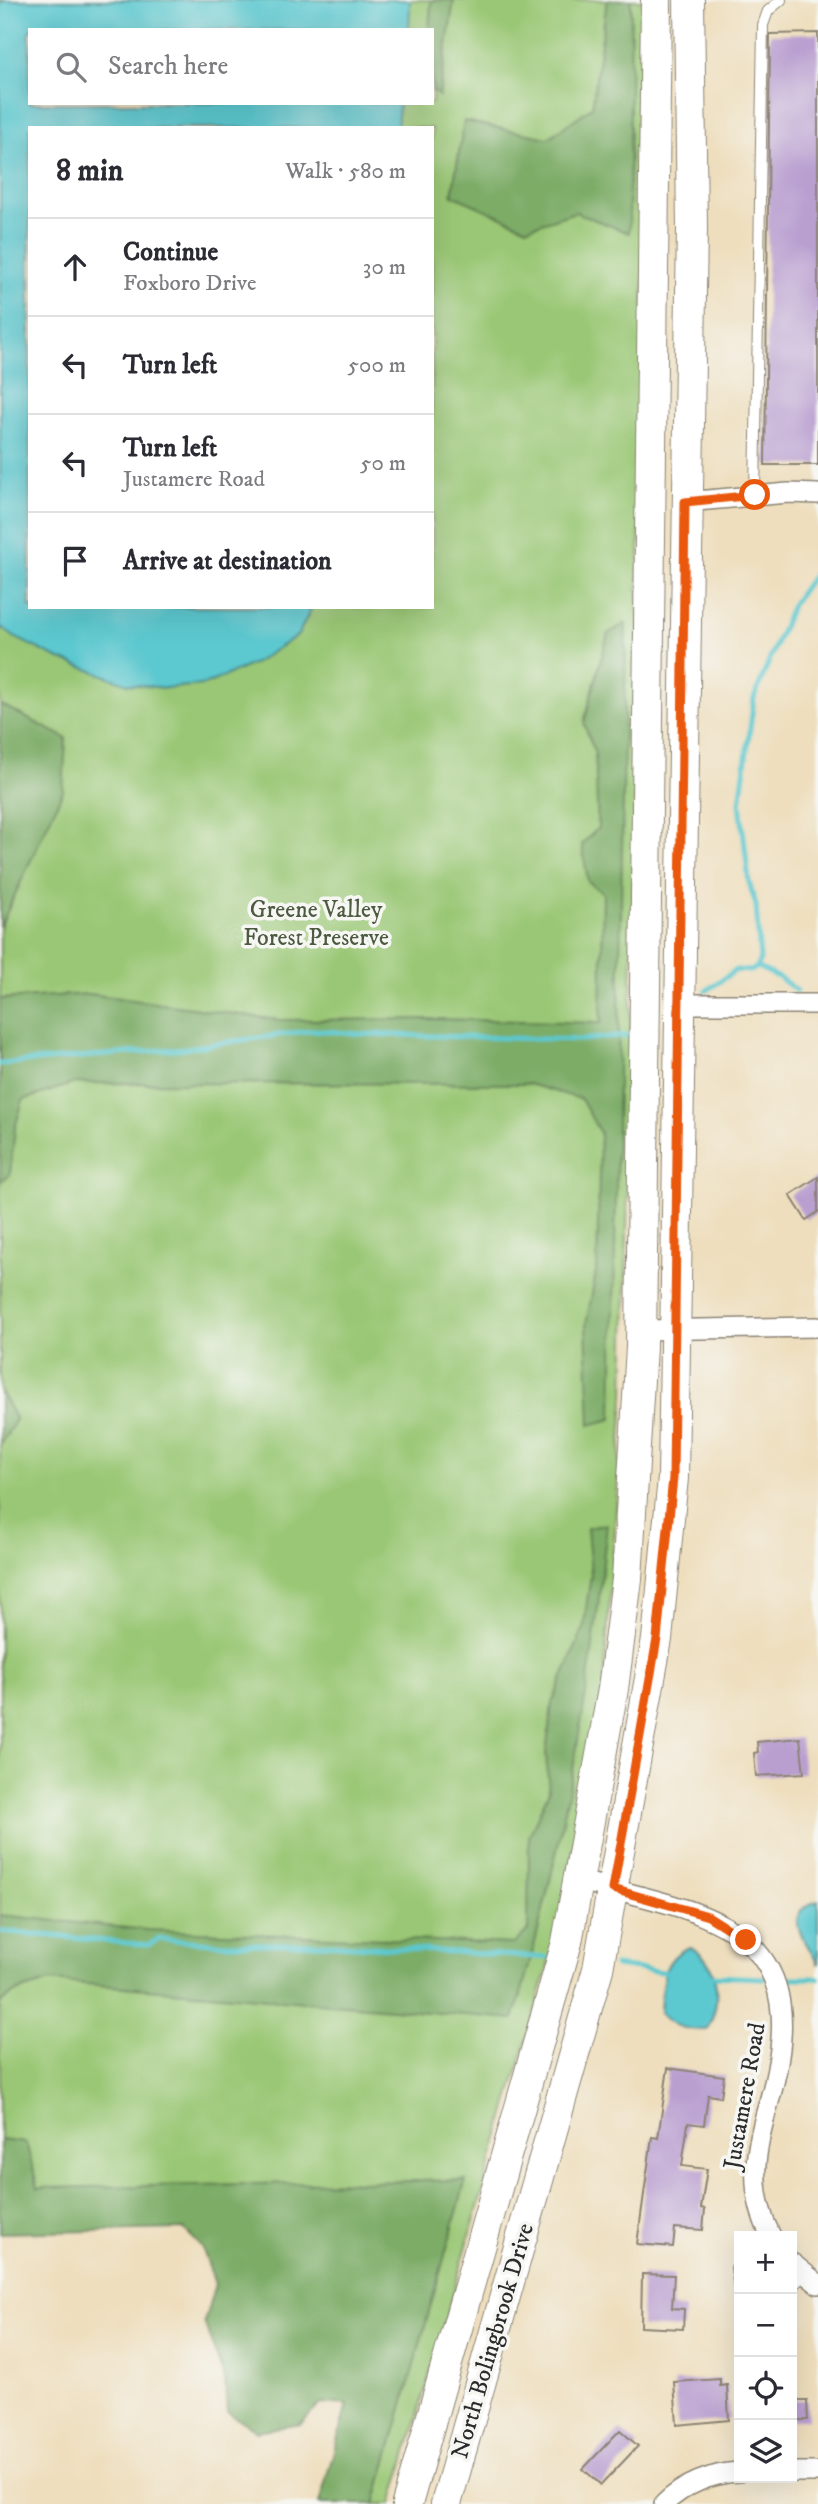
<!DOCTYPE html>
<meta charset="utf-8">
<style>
:root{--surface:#fff;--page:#f7f7f7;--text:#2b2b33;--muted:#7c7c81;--line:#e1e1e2}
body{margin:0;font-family:"IM FELL DW Pica",serif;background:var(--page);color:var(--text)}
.controls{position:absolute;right:21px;bottom:21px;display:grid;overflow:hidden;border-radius:0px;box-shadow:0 7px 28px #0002}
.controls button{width:63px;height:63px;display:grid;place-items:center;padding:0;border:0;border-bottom:2px solid var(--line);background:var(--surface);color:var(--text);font:35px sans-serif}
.stop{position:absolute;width:21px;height:21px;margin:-16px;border:5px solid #ea580c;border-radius:50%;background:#fff}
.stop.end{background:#ea580c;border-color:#fff;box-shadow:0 2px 7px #0008}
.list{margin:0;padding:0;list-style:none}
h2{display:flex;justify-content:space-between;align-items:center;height:91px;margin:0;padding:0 28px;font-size:30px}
h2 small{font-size:23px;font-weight:400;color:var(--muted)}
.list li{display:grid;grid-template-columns:46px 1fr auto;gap:21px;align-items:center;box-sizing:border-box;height:98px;padding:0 28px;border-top:2px solid var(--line)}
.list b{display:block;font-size:26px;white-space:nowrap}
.list p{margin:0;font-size:23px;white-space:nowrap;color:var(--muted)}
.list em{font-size:23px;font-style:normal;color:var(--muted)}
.icon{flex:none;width:38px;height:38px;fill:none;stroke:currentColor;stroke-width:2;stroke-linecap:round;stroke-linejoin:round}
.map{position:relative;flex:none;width:818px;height:2504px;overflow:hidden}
.search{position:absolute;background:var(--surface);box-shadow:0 7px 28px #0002;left:28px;top:28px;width:406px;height:77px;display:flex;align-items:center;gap:18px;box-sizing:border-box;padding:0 24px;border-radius:0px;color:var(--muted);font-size:26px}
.panel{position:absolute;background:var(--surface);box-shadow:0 7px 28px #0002;left:28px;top:126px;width:406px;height:483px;border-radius:0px}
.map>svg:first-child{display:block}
.green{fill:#9ac774;stroke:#627950;stroke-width:2;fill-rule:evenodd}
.forest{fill:#7bac66;stroke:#536c48;stroke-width:2}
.water{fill:#5bc8cf;stroke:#437a7d;stroke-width:2}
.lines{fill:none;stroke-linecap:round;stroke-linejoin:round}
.stream{stroke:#5bc8cf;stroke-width:5}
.building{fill:#b99fd0}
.lane-casing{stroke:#8c8474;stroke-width:12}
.street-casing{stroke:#8c8474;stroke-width:22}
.primary-casing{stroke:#8c8474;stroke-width:32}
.lane{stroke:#fff;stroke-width:10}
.street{stroke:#fff;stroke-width:19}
.primary{stroke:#fff;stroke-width:30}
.route{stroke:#ea580c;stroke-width:9}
.labels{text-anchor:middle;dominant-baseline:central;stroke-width:7;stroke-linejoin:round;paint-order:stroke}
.park-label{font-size:24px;fill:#4c5a41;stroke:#f6f6f2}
.street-label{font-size:24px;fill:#2b2b2b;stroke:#f6f6f2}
</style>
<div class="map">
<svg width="818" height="2504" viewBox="0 0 818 2504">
<rect width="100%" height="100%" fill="#f6f6f2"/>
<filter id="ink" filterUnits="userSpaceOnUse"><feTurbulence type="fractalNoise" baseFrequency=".0143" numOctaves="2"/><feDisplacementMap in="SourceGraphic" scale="14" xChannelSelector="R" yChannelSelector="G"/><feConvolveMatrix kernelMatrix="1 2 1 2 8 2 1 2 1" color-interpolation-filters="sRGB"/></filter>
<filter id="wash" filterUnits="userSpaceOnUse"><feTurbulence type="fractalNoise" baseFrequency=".00686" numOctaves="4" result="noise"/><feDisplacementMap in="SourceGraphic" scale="28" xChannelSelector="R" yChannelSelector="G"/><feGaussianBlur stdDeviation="1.57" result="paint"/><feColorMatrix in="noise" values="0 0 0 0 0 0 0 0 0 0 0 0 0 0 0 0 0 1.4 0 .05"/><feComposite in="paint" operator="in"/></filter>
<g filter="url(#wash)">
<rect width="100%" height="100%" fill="#eedebd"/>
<path class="green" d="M0,0H649L624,1399L603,1694L557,1935L392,2504H375L459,2202L0,2210ZM30,30H432V103H30ZM30,128H432V607H30Z"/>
<path class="forest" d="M431,0H454L439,96L432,90V30H429Z
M607,0H631L629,233L575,212L527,228L452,195L464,121L548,138L592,107Z
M626,623L612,1419L590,1425L586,1325L597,1267L600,1133L581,1099L529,1084L75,1083L23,1100L15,1128L10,1174L0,1182V999L90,994L279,1020L436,1019L601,1023L603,893L588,882L582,844L598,828L595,754L584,723L608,634Z
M0,704L66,738L63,791L0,927Z
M0,1390L16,1420L0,1445Z
M607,1524C592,1687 560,1862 514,2019L50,1981L13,1993L0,2005V1915L147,1930L514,1944L528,1930L529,1836L549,1791L546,1754L552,1703L583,1630L591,1574L587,1528Z
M0,2140L26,2143L38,2188L466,2180L375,2504H319L347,2405L321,2403L301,2424L257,2431L227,2412L225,2380L204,2322L215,2284L202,2247L184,2229L0,2233Z"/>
<path class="water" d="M5,0H410L409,30H30V103H399L397,128H30V607H312L298,635L255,663L204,685L165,688L128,684L57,658L14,637L0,626V4Z
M818,1901V1965C808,1940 777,1914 818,1901Z
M690,1947C720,1962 723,2004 706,2030C688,2030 672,2028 660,2013C662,1985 660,1958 690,1947Z"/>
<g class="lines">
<path class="stream" d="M757,967L760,960L756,905L749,882L740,803L754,698L792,605L818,568
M757,967L780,978L797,991
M706,991L736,970L751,971L757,967
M0,1064L187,1048L314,1030L358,1034L581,1040L635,1035
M0,1931L148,1945L159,1939L227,1944H323L551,1958
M615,1966L671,1973
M709,1976L765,1978
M789,1978H818"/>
</g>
<g id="blocks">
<path class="building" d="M818,33V465H765L770,34Z
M818,1177V1212L806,1220L790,1195Z
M800,1738L804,1773L756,1776L754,1753L758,1752L757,1742Z
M668,2068L724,2076L721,2097L708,2095L704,2125L688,2123L682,2166L707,2169L701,2208L705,2209L703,2230L675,2228L673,2247L637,2244L652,2137L658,2138Z
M642,2274L674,2275L672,2308L684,2309L683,2329L641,2327Z
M720,2379V2386L727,2385L729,2420L677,2425L674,2382Z
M792,2400H807L808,2420H792Z
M620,2430L638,2446L601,2485L583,2469Z"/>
</g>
</g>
<g filter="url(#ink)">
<use href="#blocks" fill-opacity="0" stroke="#8c8474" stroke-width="2"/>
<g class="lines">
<defs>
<path id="lane" d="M755,495L763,25L768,11L781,0
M739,2264L736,2268L739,2288
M792,2286L804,2275"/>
<path id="street" d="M685,502L788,493L818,494
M679,1004H818
M641,1330L818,1327
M580,1881C717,1915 818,1929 769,2102C755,2149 747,2190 771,2236
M792,2263L818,2284
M792,2472H818
M664,2504C683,2485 712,2473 739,2472"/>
<path id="primary" d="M407,2504L567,1942L613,1689L627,1579L641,1347L656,0
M446,2504L598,1969L657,1639L673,1478L692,227L689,0"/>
</defs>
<use href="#lane" class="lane-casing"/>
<use href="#street" class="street-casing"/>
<use href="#primary" class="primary-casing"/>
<use href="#lane" class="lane"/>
<use href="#street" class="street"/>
<use href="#primary" class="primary"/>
</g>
</g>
<g class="lines" filter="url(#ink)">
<path class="route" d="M746,1940L708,1916L613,1889L657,1639L673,1478L685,502L755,495"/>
</g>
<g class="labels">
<g class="park-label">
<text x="316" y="910">Greene Valley<tspan x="316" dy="28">Forest Preserve</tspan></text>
</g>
<g class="street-label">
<text transform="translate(745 2096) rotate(-80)">Justamere Road</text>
<text transform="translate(493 2341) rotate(-74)">North Bolingbrook Drive</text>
</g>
</g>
</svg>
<div class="controls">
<button>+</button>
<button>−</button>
<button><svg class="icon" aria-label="locate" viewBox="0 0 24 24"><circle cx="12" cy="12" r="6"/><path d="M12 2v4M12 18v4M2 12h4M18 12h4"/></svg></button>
<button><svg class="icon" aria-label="layers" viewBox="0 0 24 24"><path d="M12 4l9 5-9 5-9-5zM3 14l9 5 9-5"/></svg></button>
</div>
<div class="stop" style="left:755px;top:495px"></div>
<div class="stop end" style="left:746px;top:1940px"></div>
<div class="search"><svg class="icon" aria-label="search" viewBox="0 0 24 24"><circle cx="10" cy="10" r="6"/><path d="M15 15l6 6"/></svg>Search here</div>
<section class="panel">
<h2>8 min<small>Walk · 580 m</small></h2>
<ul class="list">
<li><svg class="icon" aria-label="ahead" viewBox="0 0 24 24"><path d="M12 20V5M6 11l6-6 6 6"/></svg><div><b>Continue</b><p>Foxboro Drive</p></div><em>30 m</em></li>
<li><svg class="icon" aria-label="left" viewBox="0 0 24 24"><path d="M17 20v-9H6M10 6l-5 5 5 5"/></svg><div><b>Turn left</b></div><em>500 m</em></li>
<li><svg class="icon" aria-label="left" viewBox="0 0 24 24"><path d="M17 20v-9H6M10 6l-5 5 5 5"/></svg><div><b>Turn left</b><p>Justamere Road</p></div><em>50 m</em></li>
<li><svg class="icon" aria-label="arrive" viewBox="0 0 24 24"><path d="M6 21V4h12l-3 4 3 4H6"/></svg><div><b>Arrive at destination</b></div></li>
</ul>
</section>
</div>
